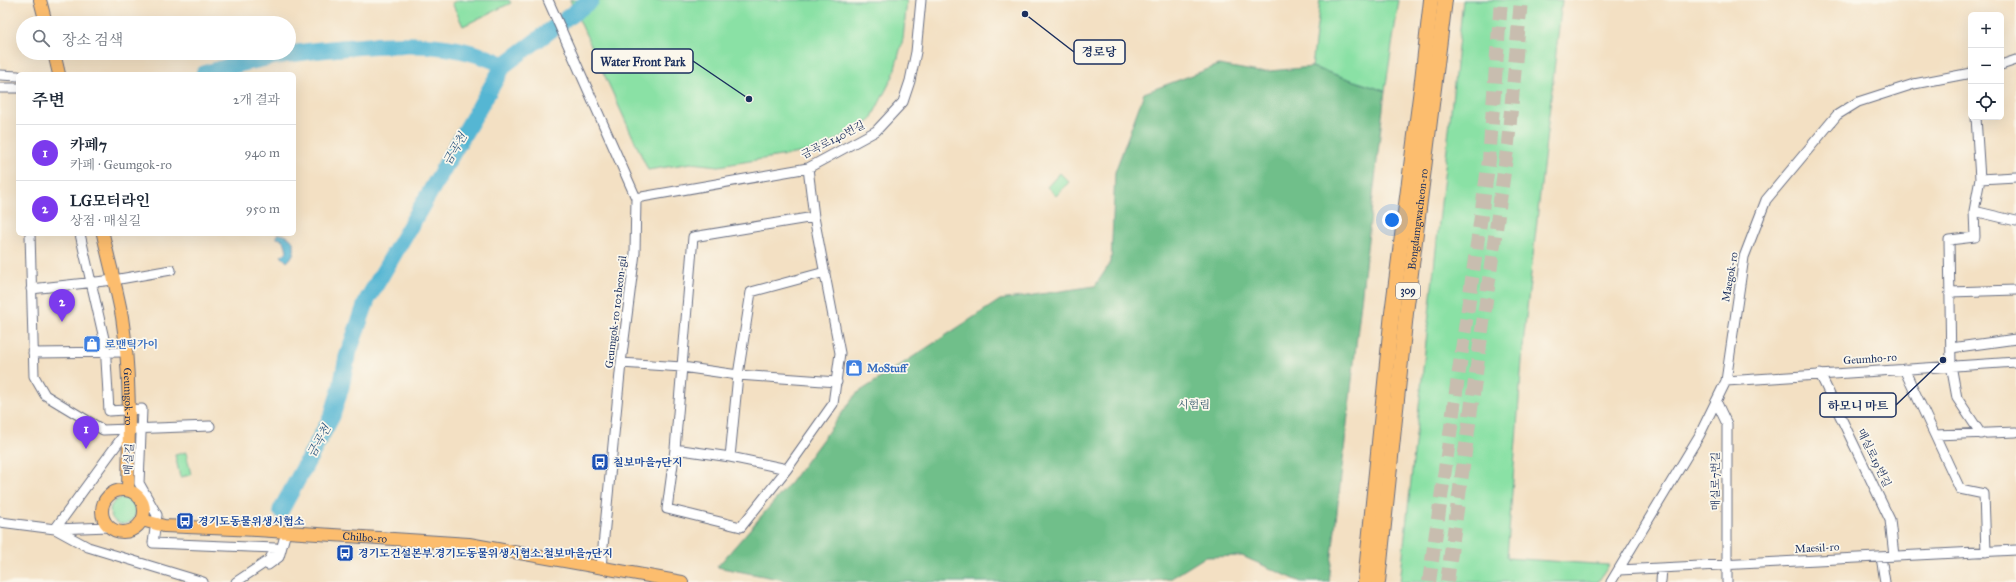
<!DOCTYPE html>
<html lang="ko">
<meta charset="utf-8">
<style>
:root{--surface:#fff;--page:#f6f6f7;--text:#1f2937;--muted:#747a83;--line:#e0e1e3;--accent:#7c3aed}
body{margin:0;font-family:"IM FELL Great Primer","Noto Serif KR",serif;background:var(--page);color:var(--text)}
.controls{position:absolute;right:12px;top:12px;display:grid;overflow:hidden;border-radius:6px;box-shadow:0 4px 16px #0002}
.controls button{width:36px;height:36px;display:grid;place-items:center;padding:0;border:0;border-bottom:1px solid var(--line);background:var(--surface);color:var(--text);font:20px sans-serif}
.you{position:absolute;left:1392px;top:220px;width:14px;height:14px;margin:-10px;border:3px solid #fff;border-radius:50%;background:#1a73e8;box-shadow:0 0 0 6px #1a73e833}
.badge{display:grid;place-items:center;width:26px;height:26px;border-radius:50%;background:var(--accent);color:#fff;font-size:13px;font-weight:700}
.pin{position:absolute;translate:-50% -33px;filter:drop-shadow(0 1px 2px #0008)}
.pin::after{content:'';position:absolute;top:21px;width:14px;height:12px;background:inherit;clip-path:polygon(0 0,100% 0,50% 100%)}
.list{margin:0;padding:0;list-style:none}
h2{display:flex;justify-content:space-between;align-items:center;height:52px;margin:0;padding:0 16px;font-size:17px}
h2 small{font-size:13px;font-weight:400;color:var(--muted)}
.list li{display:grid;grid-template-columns:26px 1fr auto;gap:12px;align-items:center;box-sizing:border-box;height:56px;padding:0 16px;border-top:1px solid var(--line)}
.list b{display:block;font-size:15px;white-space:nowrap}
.list p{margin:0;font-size:13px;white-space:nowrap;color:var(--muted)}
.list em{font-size:13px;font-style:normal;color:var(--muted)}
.icon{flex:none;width:22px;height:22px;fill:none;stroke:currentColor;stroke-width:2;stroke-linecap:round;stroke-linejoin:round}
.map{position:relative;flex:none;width:2016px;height:582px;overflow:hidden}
.search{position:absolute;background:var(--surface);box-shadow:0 4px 16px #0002;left:16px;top:16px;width:280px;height:44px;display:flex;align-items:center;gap:10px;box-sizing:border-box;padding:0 14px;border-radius:22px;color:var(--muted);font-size:15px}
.panel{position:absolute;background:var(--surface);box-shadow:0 4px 16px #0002;left:16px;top:72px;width:280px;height:164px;border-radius:6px}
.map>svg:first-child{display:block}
.green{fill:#8ae1a5;stroke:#528882}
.forest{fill:#6fbf8a;stroke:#457774}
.water{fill:#55b6d3;stroke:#387298}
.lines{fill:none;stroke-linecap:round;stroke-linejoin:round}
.river{stroke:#55b6d3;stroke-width:17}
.highway-tunnel{stroke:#c8bdaf;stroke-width:14;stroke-dasharray:14 7;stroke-linecap:butt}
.minor-casing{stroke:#676d81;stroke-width:11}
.major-casing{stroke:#676d81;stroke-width:14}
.highway-casing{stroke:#676d81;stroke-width:16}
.minor{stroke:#fff;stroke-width:9}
.major{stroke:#fcbd6e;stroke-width:12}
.highway{stroke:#fcbd6e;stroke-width:14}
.labels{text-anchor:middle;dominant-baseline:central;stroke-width:3.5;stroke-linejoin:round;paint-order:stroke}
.shield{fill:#fbf7ec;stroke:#5e6b89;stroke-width:1}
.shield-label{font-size:10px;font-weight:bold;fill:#1b2f5e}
.street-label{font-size:11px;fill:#1b2f5e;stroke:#fbf7ec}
.shop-label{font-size:11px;font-weight:bold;fill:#366cbe;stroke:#fbf7ec;text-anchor:start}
.park-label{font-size:11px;fill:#375c70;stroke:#fbf7ec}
.transit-label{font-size:11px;font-weight:bold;fill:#164399;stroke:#fbf7ec;text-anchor:start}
.water-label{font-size:12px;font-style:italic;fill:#2c5881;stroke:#fbf7ec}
.leader{fill:none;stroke:#1b2f5e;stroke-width:1.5}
.callout-dot{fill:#1b2f5e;stroke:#fbf7ec;stroke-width:1.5}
.callout{fill:#fbf7ec;stroke:#1b2f5e;stroke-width:1.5}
.callout-label{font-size:12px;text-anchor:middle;font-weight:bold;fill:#1b2f5e}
</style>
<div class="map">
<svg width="2016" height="582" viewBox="0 0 2016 582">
<rect width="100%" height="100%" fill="#fbf7ec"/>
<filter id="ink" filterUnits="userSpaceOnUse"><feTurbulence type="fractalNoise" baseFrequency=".025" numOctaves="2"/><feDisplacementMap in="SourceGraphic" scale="8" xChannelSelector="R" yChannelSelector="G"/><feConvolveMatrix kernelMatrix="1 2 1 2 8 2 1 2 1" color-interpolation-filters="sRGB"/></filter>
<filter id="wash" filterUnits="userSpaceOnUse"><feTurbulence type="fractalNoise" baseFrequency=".012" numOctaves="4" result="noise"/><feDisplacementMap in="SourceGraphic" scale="16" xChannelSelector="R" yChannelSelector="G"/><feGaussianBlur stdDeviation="0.9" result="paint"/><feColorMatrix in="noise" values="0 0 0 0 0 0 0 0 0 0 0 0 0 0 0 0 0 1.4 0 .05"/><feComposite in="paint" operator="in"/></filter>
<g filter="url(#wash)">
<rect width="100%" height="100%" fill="#f3e0c3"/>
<path class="green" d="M459,0H509L511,3L463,26L452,3Z
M570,0H907L903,39L893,76L870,121L818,150L719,166L691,163L648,170Z
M1320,0H1399L1385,91L1312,67Z
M1463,0H1562L1524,335L1507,558L1609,565L1598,582H1400Z
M1060,173L1069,182L1056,196L1047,187Z
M186,452L191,475L180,477L175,455Z
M110 511a13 13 0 1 1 26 0a13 13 0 1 1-26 0Z"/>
<path class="forest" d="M1219,65L1259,72L1312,67L1385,91L1329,582H1301L1242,556L1205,557L1170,579L1145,582H794L717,567L791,482L856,394L1000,300L1095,286L1111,262L1115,172L1144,93Z"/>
<path class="water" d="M277,234C295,234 300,251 287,262L281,256L287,252C286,245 285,239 277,238Z"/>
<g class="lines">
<path class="river" d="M204,74C249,59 293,52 341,48C396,43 453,40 504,65
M281,510L332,416L341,387L347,357L367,300L504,65L591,0"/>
</g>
</g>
<g filter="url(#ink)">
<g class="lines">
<path class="highway-tunnel" d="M1429,582L1489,160L1501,0
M1447,582L1508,143L1521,0"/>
<defs>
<path id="minor" d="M548,0L636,198L635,253L621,363L601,567
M2001,65L2016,60
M0,75L18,76
M0,88H18
M1976,117L1980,179L1974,211L1975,237L1949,240L1951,365L1957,398L1981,434
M808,168L814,217L840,353L833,404L787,469L741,527L667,509L675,449L693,237L814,217
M1980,179L2016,177
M636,198L808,168L876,131L903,102L910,81L916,52L921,0
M1974,211L2016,221
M30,234L34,376L45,395L103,430L210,426
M80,234L105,343L109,411L142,409L139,483L157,515L153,543L276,548L269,560L236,582
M825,272L751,292L738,375L837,382
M31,289L114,280L171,270
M1950,292L2016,290
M1951,348L2016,339
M33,353L126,352
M621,363L682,367L738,375L730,457
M1904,369L1960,489L1984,494L1986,552
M1820,374L1890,520L1894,556
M1726,381L2016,362
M1716,401L1727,424V582
M129,428L55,529L88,547L203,582
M1935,435L2016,432
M675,449L730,457L787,469
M0,522L55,529L109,527
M1881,557L1885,582
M268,565L279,557L286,532
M1619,570L2016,550
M1611,582L1699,436L1726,381L1744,257L1766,200L1837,115L1858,102L1914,84L1971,73
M1661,582L1662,568"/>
<g id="major">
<path d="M40,0L46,23"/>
<path d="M54,53L59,74"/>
<path id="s1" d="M103,234C109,262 117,289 122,317C131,374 129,433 128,490"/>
<circle cx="123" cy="511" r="21"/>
<path id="s2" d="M142,520L164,526L257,530L469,544L682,582"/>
</g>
<g id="highway">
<path d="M1365,582L1392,313L1421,89L1431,0"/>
<path id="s3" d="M1378,582L1406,313L1445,0"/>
</g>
</defs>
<use href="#minor" class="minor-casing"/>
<use href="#major" class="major-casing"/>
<use href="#highway" class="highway-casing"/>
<use href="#minor" class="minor"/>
<use href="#major" class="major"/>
<use href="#highway" class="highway"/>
</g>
</g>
<defs>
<symbol id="shop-square" viewBox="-11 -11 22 22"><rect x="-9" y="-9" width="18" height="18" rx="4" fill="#3f7fe0" stroke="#fbf7ec"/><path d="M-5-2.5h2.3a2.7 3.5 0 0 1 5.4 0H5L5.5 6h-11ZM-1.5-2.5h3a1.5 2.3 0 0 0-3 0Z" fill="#fff"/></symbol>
<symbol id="bus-square" viewBox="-11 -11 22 22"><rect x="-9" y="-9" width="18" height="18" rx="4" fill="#1a4fb4" stroke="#fbf7ec"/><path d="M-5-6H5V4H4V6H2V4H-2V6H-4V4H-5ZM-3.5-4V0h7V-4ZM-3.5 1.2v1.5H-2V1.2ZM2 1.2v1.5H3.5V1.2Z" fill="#fff"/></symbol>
</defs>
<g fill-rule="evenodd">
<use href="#shop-square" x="82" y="334" width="20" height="20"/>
<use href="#shop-square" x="844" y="358" width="20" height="20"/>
<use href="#bus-square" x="590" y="452" width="20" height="20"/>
<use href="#bus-square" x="175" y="511" width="20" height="20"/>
<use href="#bus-square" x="335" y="543" width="20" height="20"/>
</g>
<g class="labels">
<rect class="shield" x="1396" y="283" width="24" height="16" rx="3"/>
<g class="shield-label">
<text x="1408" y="291">309</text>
</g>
<g class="street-label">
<text transform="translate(833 140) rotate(-27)">금곡로140번길</text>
<text stroke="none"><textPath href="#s3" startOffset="365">Bongdamgwacheon-ro</textPath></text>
<text transform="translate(1730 277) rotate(-80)">Maegok-ro</text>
<text transform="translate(616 312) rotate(-83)">Geumgok-ro 102beon-gil</text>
<text transform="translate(1870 359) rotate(-4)">Geumho-ro</text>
<text stroke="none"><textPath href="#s1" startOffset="165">Geumgok-ro</textPath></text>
<text transform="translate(1874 458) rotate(64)">매실로19번길</text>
<text transform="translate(129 459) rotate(-86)">매실길</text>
<text transform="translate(1715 481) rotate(-90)">매실로7번길</text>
<text stroke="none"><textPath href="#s2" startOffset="224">Chilbo-ro</textPath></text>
<text transform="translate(1817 548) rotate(-3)">Maesil-ro</text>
</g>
<g class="shop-label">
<text x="105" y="344">로맨틱가이</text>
<text x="867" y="368">MoStuff</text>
</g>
<g class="park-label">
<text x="1194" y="404">시험림</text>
</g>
<g class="transit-label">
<text x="613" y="462">칠보마을7단지</text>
<text x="198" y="521">경기도동물위생시험소</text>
<text x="358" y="553">경기도건설본부.경기도동물위생시험소.철보마을7단지</text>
</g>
<g class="water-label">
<text transform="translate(455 149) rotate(-60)">금곡천</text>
<text transform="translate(319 441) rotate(-61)">금곡천</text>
</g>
</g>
<path class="leader" d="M1025 14L1074 52M749 99L693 61M1943 360L1896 405"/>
<g class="callout-dot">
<circle cx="1025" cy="14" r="4"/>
<circle cx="749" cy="99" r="4"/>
<circle cx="1943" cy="360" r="4"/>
</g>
<g class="callout">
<rect x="1074" y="40" width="51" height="24" rx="4"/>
<rect x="592" y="49" width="101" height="24" rx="4"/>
<rect x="1820" y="393" width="76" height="24" rx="4"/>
</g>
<g class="callout-label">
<text x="1099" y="56">경로당</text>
<text x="643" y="66">Water Front Park</text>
<text x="1858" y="410">하모니 마트</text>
</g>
</svg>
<div class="controls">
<button>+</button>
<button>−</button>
<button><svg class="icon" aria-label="locate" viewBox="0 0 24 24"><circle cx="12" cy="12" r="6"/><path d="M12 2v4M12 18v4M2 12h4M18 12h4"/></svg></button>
</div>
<div class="you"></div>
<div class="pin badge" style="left:86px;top:449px">1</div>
<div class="pin badge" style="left:62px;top:322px">2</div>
<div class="search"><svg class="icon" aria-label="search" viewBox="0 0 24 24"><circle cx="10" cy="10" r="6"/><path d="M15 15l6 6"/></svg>장소 검색</div>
<section class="panel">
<h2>주변<small>2개 결과</small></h2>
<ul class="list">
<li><span class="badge">1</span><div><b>카페7</b><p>카페 · Geumgok-ro</p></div><em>940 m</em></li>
<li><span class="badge">2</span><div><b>LG모터라인</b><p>상점 · 매실길</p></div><em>950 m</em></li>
</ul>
</section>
</div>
